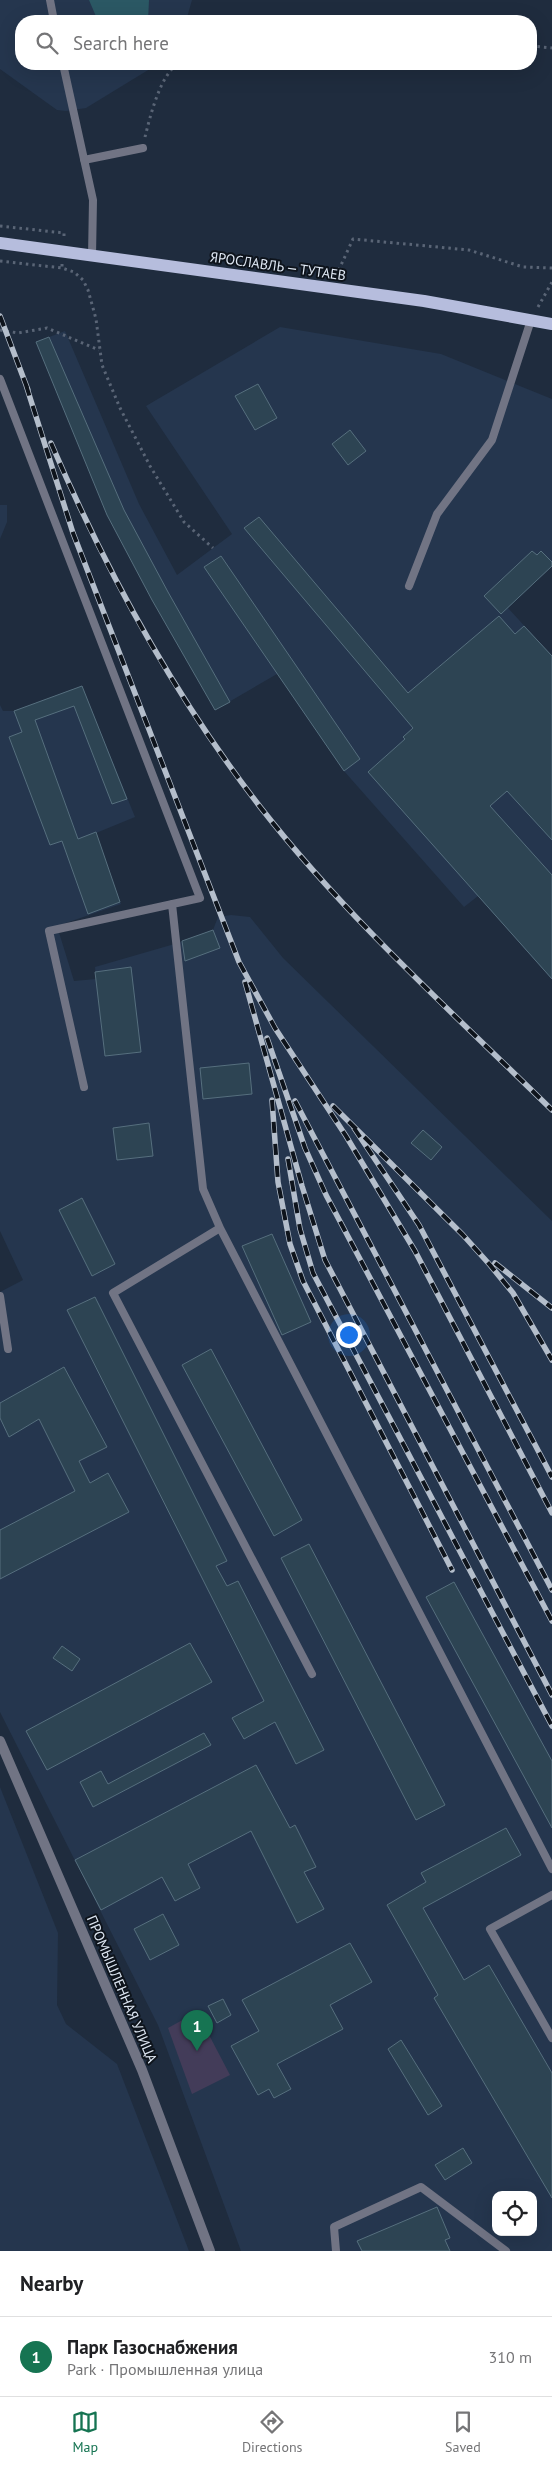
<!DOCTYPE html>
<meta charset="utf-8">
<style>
:root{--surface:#fff;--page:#f6f6f6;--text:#202124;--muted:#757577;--line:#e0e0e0;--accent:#167452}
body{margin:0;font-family:"PT Sans",sans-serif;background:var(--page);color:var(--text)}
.controls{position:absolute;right:15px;bottom:15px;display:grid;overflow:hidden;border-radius:10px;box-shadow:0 5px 20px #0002}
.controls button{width:45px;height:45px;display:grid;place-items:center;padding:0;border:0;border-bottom:1px solid var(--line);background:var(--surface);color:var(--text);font:25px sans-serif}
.you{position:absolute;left:348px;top:1334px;width:18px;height:18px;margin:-12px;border:4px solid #fff;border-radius:50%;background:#1a73e8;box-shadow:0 0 0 8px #1a73e833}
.badge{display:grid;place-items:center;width:32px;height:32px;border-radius:50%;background:var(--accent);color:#fff;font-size:16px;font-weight:700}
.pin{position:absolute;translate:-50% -41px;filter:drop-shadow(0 1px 2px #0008)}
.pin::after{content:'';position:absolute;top:26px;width:18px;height:15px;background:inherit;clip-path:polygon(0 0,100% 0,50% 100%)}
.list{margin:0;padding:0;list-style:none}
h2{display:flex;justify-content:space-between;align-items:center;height:65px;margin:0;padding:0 20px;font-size:21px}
h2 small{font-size:16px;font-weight:400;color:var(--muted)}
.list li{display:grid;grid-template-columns:32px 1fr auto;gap:15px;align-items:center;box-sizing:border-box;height:80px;padding:0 20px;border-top:1px solid var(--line)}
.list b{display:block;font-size:19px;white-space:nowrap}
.list p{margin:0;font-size:16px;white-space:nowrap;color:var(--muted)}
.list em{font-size:16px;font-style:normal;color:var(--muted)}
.icon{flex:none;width:28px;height:28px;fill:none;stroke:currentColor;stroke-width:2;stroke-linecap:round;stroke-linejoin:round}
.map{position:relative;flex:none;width:552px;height:2251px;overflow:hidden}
.search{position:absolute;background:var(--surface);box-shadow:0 5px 20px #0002;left:15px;right:15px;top:15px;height:55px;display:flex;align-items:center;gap:12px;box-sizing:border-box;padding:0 18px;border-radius:20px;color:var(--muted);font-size:19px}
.sheet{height:145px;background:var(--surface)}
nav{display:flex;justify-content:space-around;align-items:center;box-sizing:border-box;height:70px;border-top:1px solid var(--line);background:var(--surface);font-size:14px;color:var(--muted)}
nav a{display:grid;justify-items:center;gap:2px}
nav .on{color:var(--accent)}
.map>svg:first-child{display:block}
.built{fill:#25364e;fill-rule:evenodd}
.green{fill:#433c59}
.water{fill:#2b5864}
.building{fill:#2d4453;stroke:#566f7e}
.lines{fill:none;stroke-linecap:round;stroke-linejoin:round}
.path{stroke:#5a6576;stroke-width:3;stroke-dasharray:2.5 4;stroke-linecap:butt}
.lane{stroke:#717484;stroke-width:8}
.street{stroke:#717484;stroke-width:10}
.primary{stroke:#b6bddd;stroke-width:12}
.rail-casing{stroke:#b4becb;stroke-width:5.5}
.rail{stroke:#0e141c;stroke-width:4;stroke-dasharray:11;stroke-linecap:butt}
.labels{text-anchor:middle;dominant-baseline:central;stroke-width:4;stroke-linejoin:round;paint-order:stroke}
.street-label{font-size:14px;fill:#dfe8f4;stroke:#0e141c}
</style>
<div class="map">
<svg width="552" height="2251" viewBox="0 0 552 2251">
<rect width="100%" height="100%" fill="#1f2c3e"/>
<path class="built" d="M0,0H192L186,21H21V64H158L86,108L66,111L57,110L0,69Z
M280,327L441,354L552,399V566L508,608L552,656V979L478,896L464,907L344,771L277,674L215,710L36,342L65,331L139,504L177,575L232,534L146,406Z
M0,505H7V522L0,539V567Z
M82,686L135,817L96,833L121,904L57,926L74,981L96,979L95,967L178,943L213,930L218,917L231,915L250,917L283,958L552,1221V2251H241L158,2025L0,1712V1292L23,1280L0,1231V705L3,711H14ZM496,2195H533V2232H496Z
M0,1787L58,1933L57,2005L66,2024L117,2064L189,2251H0Z"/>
<path class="green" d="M197,2012L230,2075L192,2094L168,2028Z"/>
<path class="water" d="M89,0H149L148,21H98Z"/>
<path class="building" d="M49,337L124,510L168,592L230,702L215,710L152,600L107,515L36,342Z
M258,384L277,418L255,430L235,396Z
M350,430L366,451L348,465L332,444Z
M259,517L408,693L499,616L515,634L524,626L552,656V840L507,791L490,806L552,875V979L368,772L405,739L403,737L413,728L244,528Z
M532,551L537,555L541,551L552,562V566L501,614L484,596Z
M221,556L360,759L344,771L204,567Z
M82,686L127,799L112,804L74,706L35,720L78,839L96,832L120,902L88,914L62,841L50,845L9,737L22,732L14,711Z
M213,930L220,948L185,961L182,941Z
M131,967L141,1052L105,1056L95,972Z
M249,1063L252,1094L203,1099L200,1068Z
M149,1123L153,1156L117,1160L113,1128Z
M423,1130L442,1147L431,1160L411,1143Z
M82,1198L115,1264L92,1276L59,1210Z
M272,1234L311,1322L282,1335L242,1246Z
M95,1297L227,1561L216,1566L227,1586L238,1581L324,1750L296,1764L275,1722L244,1739L232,1718L264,1701L67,1310Z
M211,1349L302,1520L274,1536L182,1365Z
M64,1367L107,1447L79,1461L90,1483L108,1473L129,1512L0,1579V1530L75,1491L39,1419L9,1437L0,1418V1403Z
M309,1544L445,1805L416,1820L281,1558Z
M454,1582L552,1761V1828L426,1597Z
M190,1643L212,1682L47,1770L26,1731Z
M62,1646L80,1659L72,1671L53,1658Z
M204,1733L211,1745L93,1807L80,1782L101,1771L108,1784Z
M256,1765L290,1828L295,1825L316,1867L304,1872L324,1909L297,1923L251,1831L188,1864L200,1888L175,1901L162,1877L101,1910L75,1860Z
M506,1828L521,1855L423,1908L464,1980L489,1965L552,2073V2198L434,1998L438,1995L387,1905L426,1882L421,1873Z
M163,1914L179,1945L150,1960L134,1929Z
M350,1943L372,1982L330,2005L343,2029L277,2064L291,2089L274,2098L269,2089L258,2095L231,2046L259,2031L242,2000Z
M223,1999L231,2015L217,2023L208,2006Z
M401,2040L442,2106L428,2115L388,2049Z
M463,2148L472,2163L445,2180L435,2165Z
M437,2207L450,2238L445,2240L450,2251H362L357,2241Z"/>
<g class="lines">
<path class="path" d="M305,21H313
M531,46L552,48
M145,137C150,117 160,75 178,64
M0,226L64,233V240
M0,261L62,268
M62,264V268L74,272L83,280L88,290L96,319L102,365L120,408L150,466L184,522L213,548
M336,276L353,239L469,250L523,267L552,268
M538,307L552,282
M0,330L18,333L47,328L99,350"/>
<path class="lane" d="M50,0L54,21
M63,64L93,200L92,256
M84,160L143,148
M0,379L200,898L49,931L84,1087
M409,586L437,514L492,440L531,320
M172,904L203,1189L220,1228L113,1293L312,1674
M220,1228L552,1869
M0,1296L8,1349
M552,1895L490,1929L552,2038
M336,2251L334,2227L421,2187L506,2251"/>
<path class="street" d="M0,1741L142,2070L210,2251"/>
<path class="primary" d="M0,243L424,301L552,324"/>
<defs>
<path id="rail" d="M0,316L28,390
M26,385L73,533L239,962L275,1028L346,1136L415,1251L552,1513
M51,443C107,573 174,696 261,808C347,918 453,1013 552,1110
M245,982L302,1186L325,1260L552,1695
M267,1038L305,1148L326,1195L552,1621
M272,1100L278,1182L290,1244L303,1281L452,1570
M295,1101L552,1590
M333,1106L463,1235L490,1265L513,1293L552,1360
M354,1128L419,1225L552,1477
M288,1159L300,1229L313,1273L552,1726
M495,1263L552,1308"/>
</defs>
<use href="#rail" class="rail-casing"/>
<use href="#rail" class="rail"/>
</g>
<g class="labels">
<g class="street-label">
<text transform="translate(278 266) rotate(8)">ЯРОСЛАВЛЬ — ТУТАЕВ</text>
<text transform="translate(122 1989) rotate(67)">ПРОМЫШЛЕННАЯ УЛИЦА</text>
</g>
</g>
</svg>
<div class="controls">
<button><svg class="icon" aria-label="locate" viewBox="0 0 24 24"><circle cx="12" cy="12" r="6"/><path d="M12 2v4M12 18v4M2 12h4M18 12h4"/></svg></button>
</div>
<div class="you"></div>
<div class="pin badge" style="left:197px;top:2051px">1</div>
<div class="search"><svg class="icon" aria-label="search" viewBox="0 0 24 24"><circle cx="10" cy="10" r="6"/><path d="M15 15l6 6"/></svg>Search here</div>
</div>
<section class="sheet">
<h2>Nearby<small></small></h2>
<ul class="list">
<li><span class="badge">1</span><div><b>Парк Газоснабжения</b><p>Park · Промышленная улица</p></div><em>310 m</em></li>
</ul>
</section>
<nav>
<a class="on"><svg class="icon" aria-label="map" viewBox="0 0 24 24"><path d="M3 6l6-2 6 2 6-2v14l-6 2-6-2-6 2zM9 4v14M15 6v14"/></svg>Map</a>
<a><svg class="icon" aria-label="directions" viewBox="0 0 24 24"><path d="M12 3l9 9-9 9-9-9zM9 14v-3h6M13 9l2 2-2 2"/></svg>Directions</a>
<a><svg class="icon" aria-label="saved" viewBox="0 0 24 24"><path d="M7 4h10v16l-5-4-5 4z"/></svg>Saved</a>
</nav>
